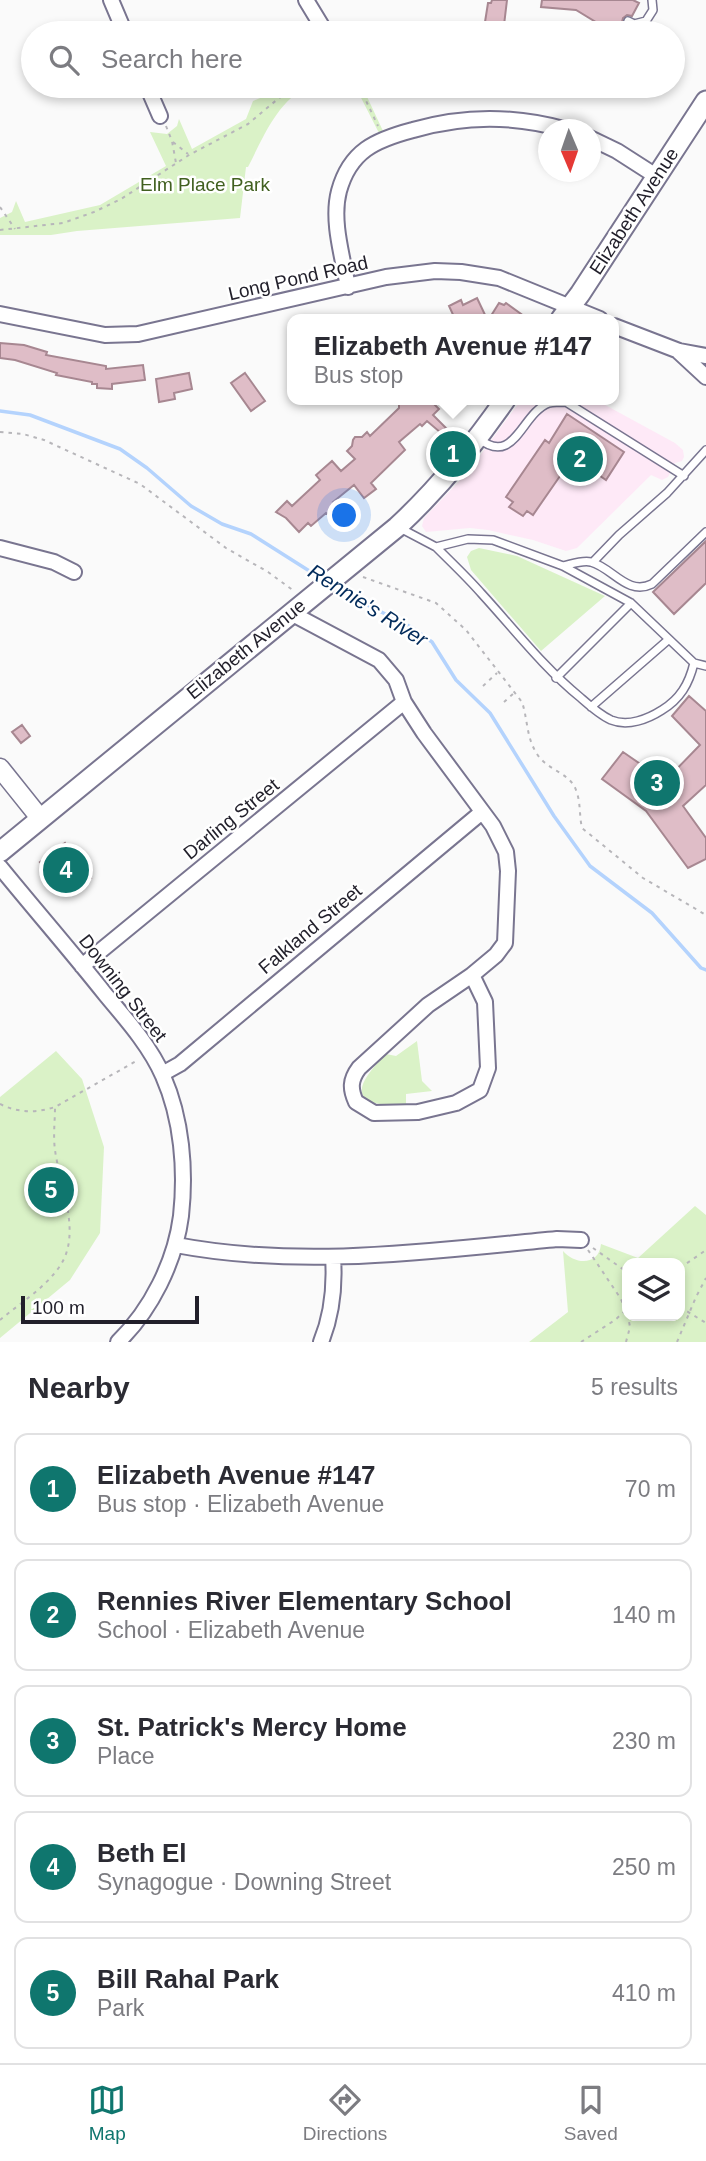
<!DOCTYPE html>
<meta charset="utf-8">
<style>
:root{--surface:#fff;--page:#f7f7f7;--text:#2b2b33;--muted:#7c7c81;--line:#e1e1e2;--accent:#0f766e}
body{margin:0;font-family:Helvetica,sans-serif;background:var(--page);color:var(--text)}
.controls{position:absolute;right:21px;bottom:21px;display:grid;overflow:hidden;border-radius:14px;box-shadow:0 4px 10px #0003}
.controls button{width:63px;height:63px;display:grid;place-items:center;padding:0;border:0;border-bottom:2px solid var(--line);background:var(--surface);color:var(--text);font:35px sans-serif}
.compass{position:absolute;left:538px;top:119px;width:63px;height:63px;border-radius:50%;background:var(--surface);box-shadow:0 4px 10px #0003;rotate:178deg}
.scale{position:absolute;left:21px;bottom:18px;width:178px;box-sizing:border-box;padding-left:7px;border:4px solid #211f2a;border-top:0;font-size:19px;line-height:24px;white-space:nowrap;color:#211f2a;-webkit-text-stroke:5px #fff;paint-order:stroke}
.you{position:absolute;left:345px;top:516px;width:24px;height:24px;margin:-18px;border:5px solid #fff;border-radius:50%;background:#1a73e8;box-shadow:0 0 0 10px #1a73e833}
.badge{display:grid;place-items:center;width:46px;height:46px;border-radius:50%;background:var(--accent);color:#fff;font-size:23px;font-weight:700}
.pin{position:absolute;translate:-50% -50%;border:4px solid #fff;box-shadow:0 2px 7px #0006}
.popup{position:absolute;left:287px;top:314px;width:332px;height:91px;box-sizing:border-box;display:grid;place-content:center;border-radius:14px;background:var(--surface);filter:drop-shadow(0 2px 5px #0005);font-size:23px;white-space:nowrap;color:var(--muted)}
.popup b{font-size:26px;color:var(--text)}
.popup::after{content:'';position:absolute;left:50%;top:100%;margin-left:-14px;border:14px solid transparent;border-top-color:var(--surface)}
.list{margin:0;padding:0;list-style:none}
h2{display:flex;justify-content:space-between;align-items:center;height:91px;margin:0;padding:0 28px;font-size:30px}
h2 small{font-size:23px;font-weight:400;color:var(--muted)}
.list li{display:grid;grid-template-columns:46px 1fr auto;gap:21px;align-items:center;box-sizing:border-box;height:112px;margin:0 14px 14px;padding:0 14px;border:2px solid var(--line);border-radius:14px}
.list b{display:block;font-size:26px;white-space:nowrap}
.list p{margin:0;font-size:23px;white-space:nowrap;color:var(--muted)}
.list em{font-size:23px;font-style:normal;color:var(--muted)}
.icon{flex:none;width:38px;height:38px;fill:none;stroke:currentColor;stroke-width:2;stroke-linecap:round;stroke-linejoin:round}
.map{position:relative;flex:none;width:706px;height:1342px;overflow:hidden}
.search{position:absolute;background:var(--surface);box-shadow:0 4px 10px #0003;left:21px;right:21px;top:21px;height:77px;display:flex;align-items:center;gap:18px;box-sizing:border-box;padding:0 24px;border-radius:38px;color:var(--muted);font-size:26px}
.sheet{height:721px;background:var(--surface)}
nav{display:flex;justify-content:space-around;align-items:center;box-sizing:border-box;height:98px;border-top:2px solid var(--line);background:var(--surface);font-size:19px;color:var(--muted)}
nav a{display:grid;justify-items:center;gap:4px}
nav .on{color:var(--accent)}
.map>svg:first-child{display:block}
.education{fill:#fee9f7}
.green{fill:#daf2c7;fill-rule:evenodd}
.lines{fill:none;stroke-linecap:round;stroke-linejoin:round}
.stream{stroke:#b4d3fd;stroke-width:3.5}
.building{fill:#dfbdc7;stroke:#a78791;stroke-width:2}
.service-casing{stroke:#797590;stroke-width:10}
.minor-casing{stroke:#797590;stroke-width:18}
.tertiary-casing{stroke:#797590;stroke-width:21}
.secondary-casing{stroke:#797590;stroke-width:23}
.path{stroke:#b7b6ba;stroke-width:2;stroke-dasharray:3.5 5;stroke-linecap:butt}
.service{stroke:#fff;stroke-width:7}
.minor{stroke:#fff;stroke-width:14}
.tertiary{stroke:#fff;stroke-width:18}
.secondary{stroke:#fff;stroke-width:19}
.labels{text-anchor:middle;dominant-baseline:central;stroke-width:5;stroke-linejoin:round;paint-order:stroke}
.park-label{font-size:19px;fill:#416020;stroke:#fff}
.street-label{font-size:19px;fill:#211f2a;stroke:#fff}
.water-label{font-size:21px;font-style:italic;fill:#022b5b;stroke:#fff}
</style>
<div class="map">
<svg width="706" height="1342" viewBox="0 0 706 1342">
<rect width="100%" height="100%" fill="#fafafa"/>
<path class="education" d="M521,400H596L675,443L683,450L684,457L682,461L675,463L668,477L662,480L651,475L577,548L566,551L533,540L488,530L470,528L426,532L422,526L424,518L467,473Z"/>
<path class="green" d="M290,86H310C278,99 263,138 248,167H246L240,218L77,231L51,235H0V218L12,212L16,201L25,222L100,205L166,166L150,132L167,134L177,126L179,119L192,149L246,119L253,101Z
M355,86H362L383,131L379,133Z
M479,548L517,556L605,596L541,651L471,570L467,557L471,551Z
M417,1041L422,1081L432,1091L406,1094V1105C352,1107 350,1090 386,1054L396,1056Z
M56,1051L82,1079L104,1147L100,1233L70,1280L0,1338V1097Z
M695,1206L706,1215V1342H529L568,1312L563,1251C575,1265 599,1266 601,1244L638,1258ZM627,1263H680V1316H627Z"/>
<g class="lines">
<path class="stream" d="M0,411L30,415L120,449L147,468L191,506L222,524L251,534L322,579
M334,588L411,627L432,642L456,680L490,713L554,816L590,866L652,913L701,968L706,970"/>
</g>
<path class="building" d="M492,0H507L504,25L485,22L488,3H491Z
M542,0H633L639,3L632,16L627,15L623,18L622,22L625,26L621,33H618L610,28L609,30L576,10L541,7Z
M477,298L487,319H455L449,306L461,300L463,305Z
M499,303L504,305L506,303L528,319H489Z
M0,343L24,345L47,352L46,355L106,366V369L143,365L145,380L112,384V389L97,388V384H92V382L56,375L57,373L15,360L0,358Z
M189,373L192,389L174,393L175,399L159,402L156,379Z
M245,373L265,401L251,411L231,383Z
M399,400H430L439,409L433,415L446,428L441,433L427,421L422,426L420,424L399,442L405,450L371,483L376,489L364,498L354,485L333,502L344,513L336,520L326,513L311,526L308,523L299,532L286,518L276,512L287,501L292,506L320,480L316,475L332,461L341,471L355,459L347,451L352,446L353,440L355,437H362L367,432L370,436L399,408Z
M567,414L624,452L606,480L593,471L589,476L569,463L533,515L527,511L523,516L509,507L513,502L506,497L545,440L549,443Z
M706,541V583L674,614L653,592Z
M689,696L706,711V785L683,806L706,838V859L688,868L646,811L602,779L623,752L665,781L700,745L672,716Z
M22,725L30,736L21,743L12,732Z
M65,843L91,878L72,893L40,862Z"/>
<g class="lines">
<defs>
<path id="service" d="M628,21L634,24L646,21L653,10L652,0
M478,438C515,468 521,413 549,403C555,402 561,402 566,402L684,476
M398,527L436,547
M593,562L619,535L667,493L706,450
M563,566C572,564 582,560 591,562C613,568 627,596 652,584L706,532
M694,663C689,684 680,699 662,710C648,719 628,727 611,720C600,715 590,706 581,698C543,667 514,629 481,593C467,577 451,562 436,547L468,539L493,540L563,566L631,603L694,663L706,666
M556,678L631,603
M591,707L668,640"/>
<path id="minor" d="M111,0L125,33
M306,0L326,33
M147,86L160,116
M590,138L617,151L656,176
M348,287C343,258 331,221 339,191C350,151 375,140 413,130C465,115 514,115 567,130
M0,314L105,335L138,334L386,277L435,271L461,272L499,278L600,319
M614,326L679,351L706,356
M679,352L706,377
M0,548L54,562L74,572
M291,613L379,660L396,680L404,702L424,733L493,826L506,852L508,871L505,943L496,955L472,975L485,1002L488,1068L480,1090L456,1103L418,1112L374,1113L356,1102C350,1089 350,1080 359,1068L428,1005L472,975
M0,867C35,910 71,951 105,994C126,1019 150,1046 163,1076C182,1119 186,1170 181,1216C175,1262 151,1310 118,1342
M82,966L404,702
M162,1074L180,1064L482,812
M176,1245C302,1269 431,1251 557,1239L581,1240
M321,1342C332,1315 335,1286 333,1257"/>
<path id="tertiary" d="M0,768L40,818"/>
<path id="secondary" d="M561,319L580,294L706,101
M0,852L397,527C438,489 473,446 505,400"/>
</defs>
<use href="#service" class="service-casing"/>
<use href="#minor" class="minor-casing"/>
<use href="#tertiary" class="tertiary-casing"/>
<use href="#secondary" class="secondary-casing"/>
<path class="path" d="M359,86L378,126
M166,126L172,141L176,163
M173,142L188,154
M0,207L15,229
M0,230L63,223L94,212L121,199L189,155L248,124L279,98L301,86
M0,432L23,434L44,440L140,484L226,548L268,572L294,591
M363,577L436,603L466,630L522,702C528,720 526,737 537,754C547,770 570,773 576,790C581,803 579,815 582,828L643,878L706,915
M483,686L497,673
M504,702L514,693
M0,1104C18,1113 37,1113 55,1107L138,1060
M593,1248L627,1272
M588,1250L621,1299L627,1314
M680,1268L706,1250
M680,1307L706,1323
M0,1320C19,1304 42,1290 57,1270C84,1237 60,1187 55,1150C53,1136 55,1121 55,1107
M581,1342L615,1320L627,1309
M626,1342L630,1327L628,1316
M677,1342L696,1297L706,1278"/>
<use href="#service" class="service"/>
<use href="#minor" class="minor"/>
<use href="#tertiary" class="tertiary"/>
<use href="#secondary" class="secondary"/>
</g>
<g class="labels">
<g class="park-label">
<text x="205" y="184">Elm Place Park</text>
</g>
<g class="street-label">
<text transform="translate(634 211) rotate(-57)">Elizabeth Avenue</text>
<text transform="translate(298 278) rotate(-13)">Long Pond Road</text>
<text transform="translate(246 649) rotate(-39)">Elizabeth Avenue</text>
<text transform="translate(231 819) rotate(-39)">Darling Street</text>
<text transform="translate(310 929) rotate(-40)">Falkland Street</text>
<text transform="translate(123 988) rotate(52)">Downing Street</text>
</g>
<g class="water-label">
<text transform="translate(368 605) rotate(32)">Rennie's River</text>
</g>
</g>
</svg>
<div class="controls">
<button><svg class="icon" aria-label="layers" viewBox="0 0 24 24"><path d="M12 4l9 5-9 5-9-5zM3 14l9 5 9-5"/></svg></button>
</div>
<svg class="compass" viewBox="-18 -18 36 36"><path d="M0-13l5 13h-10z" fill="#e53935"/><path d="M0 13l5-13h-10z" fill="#7c7c81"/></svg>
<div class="scale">100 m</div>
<div class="you"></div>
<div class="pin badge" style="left:453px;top:454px">1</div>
<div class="popup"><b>Elizabeth Avenue #147</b>Bus stop</div>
<div class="pin badge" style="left:580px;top:459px">2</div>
<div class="pin badge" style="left:657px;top:783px">3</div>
<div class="pin badge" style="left:66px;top:870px">4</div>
<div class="pin badge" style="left:51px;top:1190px">5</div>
<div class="search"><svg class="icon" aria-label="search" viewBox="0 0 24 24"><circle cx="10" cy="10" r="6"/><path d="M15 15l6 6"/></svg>Search here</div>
</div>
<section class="sheet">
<h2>Nearby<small>5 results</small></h2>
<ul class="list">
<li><span class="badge">1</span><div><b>Elizabeth Avenue #147</b><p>Bus stop · Elizabeth Avenue</p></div><em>70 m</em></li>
<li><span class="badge">2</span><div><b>Rennies River Elementary School</b><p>School · Elizabeth Avenue</p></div><em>140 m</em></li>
<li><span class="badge">3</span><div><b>St. Patrick's Mercy Home</b><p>Place</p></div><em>230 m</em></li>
<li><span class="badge">4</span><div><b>Beth El</b><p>Synagogue · Downing Street</p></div><em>250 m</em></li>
<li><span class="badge">5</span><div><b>Bill Rahal Park</b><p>Park</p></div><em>410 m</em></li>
</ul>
</section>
<nav>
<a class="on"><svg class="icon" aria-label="map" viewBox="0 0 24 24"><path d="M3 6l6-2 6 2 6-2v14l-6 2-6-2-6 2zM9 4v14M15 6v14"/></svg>Map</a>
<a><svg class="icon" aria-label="directions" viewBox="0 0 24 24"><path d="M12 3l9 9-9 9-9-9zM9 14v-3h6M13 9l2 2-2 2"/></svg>Directions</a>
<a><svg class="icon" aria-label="saved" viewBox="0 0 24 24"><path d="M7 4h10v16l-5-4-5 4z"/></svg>Saved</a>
</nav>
